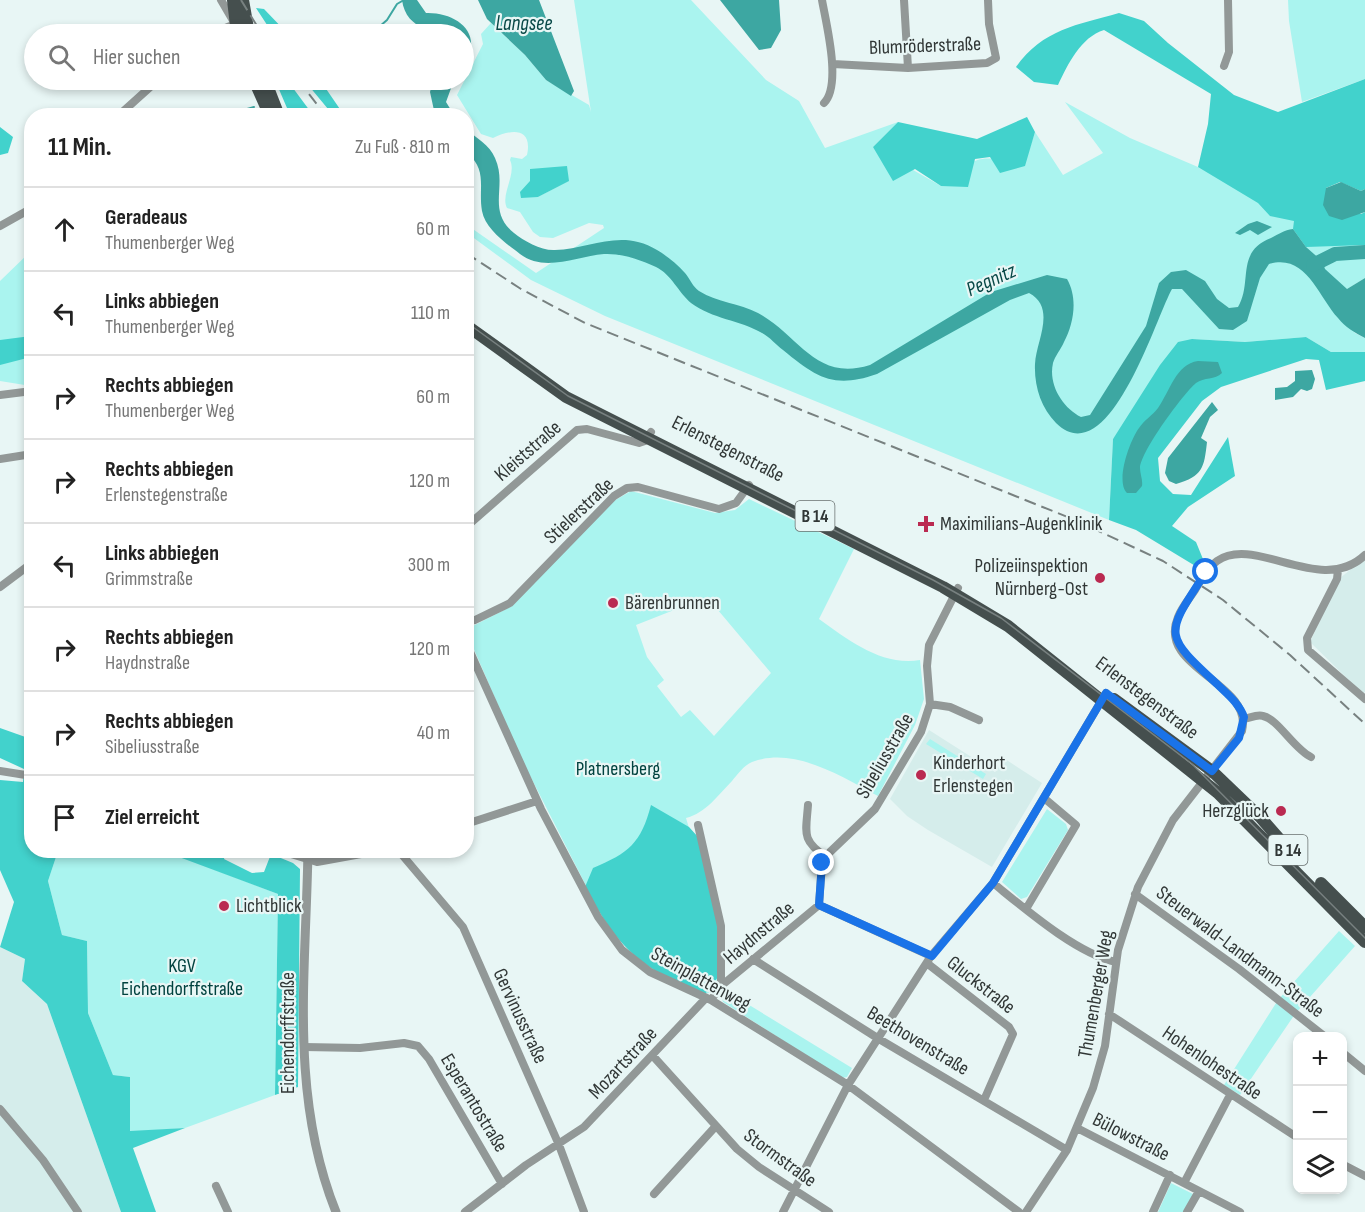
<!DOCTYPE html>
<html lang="de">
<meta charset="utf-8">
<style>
:root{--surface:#fff;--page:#f6f6f6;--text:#222;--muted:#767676;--line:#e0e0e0}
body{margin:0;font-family:"Sofia Sans Condensed",sans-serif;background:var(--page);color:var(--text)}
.controls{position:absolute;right:18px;bottom:18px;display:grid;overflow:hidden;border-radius:12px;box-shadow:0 3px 9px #0003}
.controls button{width:54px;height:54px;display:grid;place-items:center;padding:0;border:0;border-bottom:2px solid var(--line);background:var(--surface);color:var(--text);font:30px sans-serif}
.stop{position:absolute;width:18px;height:18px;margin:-14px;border:4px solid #1a73e8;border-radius:50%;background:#fff}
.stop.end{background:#1a73e8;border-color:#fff;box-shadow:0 2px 6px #0008}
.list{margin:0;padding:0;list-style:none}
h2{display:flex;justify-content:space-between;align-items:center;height:78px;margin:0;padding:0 24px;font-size:26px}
h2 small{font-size:20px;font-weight:400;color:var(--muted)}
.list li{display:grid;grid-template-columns:39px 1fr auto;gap:18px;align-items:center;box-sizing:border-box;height:84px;padding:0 24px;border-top:2px solid var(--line)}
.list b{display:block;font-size:22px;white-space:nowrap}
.list p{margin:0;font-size:20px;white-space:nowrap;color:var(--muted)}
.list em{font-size:20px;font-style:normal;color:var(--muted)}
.icon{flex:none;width:33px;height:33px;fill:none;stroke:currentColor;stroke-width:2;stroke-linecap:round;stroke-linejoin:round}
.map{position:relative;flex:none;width:1365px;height:1212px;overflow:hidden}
.search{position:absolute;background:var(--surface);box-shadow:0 3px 9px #0003;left:24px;top:24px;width:450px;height:66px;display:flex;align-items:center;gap:15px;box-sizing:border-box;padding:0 21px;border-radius:33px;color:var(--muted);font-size:22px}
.panel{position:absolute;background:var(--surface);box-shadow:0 3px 9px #0003;left:24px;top:108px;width:450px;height:750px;border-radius:24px}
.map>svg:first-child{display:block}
.built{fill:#d5edeb}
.green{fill:#aaf4ef;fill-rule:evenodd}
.forest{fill:#42d2cc}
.water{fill:#3da7a2}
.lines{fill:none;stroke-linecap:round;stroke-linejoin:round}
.stream{stroke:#3da7a2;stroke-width:2}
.river{stroke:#3da7a2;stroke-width:14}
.minor{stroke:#929897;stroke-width:8}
.tertiary{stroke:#929897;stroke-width:9}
.primary{stroke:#454f4e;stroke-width:12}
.tram{stroke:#788180;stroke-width:1.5}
.rail{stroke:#788180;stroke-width:2;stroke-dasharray:12 6;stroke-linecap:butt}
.route{stroke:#1a73e8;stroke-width:8}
.poi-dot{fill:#ba2a51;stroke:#e8f6f5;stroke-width:2}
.labels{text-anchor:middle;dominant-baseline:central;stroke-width:4.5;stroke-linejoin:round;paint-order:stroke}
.shield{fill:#e8f6f5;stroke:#68706f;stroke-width:1.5}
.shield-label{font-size:18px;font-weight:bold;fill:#313736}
.street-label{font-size:20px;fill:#313736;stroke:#e8f6f5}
.poi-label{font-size:20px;fill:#313736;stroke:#e8f6f5;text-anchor:start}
.park-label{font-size:20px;fill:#00423f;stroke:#e8f6f5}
.water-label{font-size:21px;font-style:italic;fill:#074846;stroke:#e8f6f5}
</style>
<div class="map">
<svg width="1365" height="1212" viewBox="0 0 1365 1212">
<rect width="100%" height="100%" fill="#e8f6f5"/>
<path class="built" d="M1365,558V692L1363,694L1310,642L1340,578Z
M929,730L995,772L1005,759L1042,783L992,867L928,830L907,816L890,799Z
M0,947L25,959L22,981L47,1004L121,1212H0Z"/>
<path class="green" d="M574,0H691L766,80L799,101L825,148L898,122L873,147L941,186C979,155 977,153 1024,166L1035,132L1063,175L1103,153L1065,102L1130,138L1198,167L1307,195L1328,220L1365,226V278L1328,301L1355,333L1365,338V352H1331L1306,337L1245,342L1192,339L1113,439L1109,520L605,316L531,280L467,233V225L536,273L604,228L603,225L589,223L553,238L540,237L533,232L520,212L507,208C500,194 517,175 510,160L511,157L522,159L527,155C533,127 511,129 493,138L481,134L457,95L483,44L481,34L491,23L525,55L546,80L589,105L591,112ZM567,167L568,181L538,197L530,181Z
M1288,0H1365V79L1302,102L1289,21Z
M31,251V386L0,381V281Z
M631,491L715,513L735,510L749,499L854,549L819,619C850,641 881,666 920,660L924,699L915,725L878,796C842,777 795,746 752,762C744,765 737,775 732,781C718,795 706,813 686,818L689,828L698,837L714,902L718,985L713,992L705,994L608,929L519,754L467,633V629L512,606L612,502ZM707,597L771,673L714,736L690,710L681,717L657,686L664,680L647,657L636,625Z
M930,739L986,774L983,779L926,744Z
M1047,809L1066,824L1068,830L1027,897L1021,899L1002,882Z
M163,850L278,894L275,1095L185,1128L130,1132V1077L113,1075L88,1013L87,941L62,935L48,881L58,851Z
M1339,931L1355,946L1295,1014L1240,1095L1224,1085L1278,1000Z
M723,989L852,1068L847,1077L842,1078L723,1002L721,995Z
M1171,1183L1193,1194L1185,1212H1158Z"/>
<path class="forest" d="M256,8L264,9L288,34H273Z
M1119,13L1144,21L1168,43L1234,95L1278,112L1365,79V189L1361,191L1340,182L1326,188L1361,214L1365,212V245L1306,247L1293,229L1294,221L1270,216L1258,203L1198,167L1208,124L1211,94L1104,30C1081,37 1068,64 1058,85L1034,82L1016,67C1043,29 1077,25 1119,13Z
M275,80H287L313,115H290Z
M304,80H320L344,115H333Z
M1027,117L1035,132L1025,166L1000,173L990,157L975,159L968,187L941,186L915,169L893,181L873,147L898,122L977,139Z
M0,127L13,137L8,153L0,155Z
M567,166L569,181L538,197L521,198L520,192L530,181V169Z
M31,336V357L0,365V340Z
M1306,337L1331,352H1365V381L1326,390L1319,360L1306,359L1221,387L1202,401L1158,458L1160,481L1173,494L1191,495L1228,437L1235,476L1188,507L1172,526L1196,542L1205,564L1202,570L1136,530L1109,520L1113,439L1160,365L1178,342L1192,339L1245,342Z
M0,728L31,739L32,850L58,851L48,881L62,935L87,941L88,1013L113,1075L130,1077V1131L185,1128L133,1148L156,1212H121L47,1004L22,981L25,959L0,947L14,902L0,870V780L23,782L24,769L0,758Z
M651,805L689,827L698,837L718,926V977L705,994C639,968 619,949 585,887L593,868C629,853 641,843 651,805Z
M163,851H226L224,859L252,873L264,872L271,854L293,863L300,869L298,1087L275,1095L278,894Z"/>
<path class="water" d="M402,0H417L426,13C456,12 485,33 464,64V34C438,34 406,31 402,0Z
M478,0H539L574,91L571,96L546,80L525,55L487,19Z
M720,0H779L781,30L771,48L759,50Z
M433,80H454L446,102L454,115H435L430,92Z
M466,129C476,138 490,145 495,158C508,186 486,210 514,233C524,241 542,251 555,250C590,249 621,228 657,250C667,256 677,264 685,273C690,279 693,287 699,291C718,303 739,303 758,313C800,336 815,382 870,365L991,292L1047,275L1067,279C1078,298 1074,323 1064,342C1061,349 1055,356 1053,363C1048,385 1063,408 1081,417L1090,415L1146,326L1159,283L1171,272L1186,270L1205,281L1217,299L1229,308L1238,307C1253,282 1235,252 1271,238C1279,234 1284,230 1293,229L1306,247L1322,261L1325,269L1347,289L1365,278V338C1355,333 1345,327 1338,318C1318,296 1306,253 1269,264L1260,278L1247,321L1233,330L1219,329L1182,289H1172C1156,317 1109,475 1056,423C1041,408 1034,386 1035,364C1036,341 1057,308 1029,293L1010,300L877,374C834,389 817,378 783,350C776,345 770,337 762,333C740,320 712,319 691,303C679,293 671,274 656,267C641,260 621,253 604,254C577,256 545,273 520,254C507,244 485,229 482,211C478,188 488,170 467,153Z
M1341,182L1361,191L1365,189V212L1342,220L1329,216L1323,205L1326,188Z
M1257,221L1272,227L1258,235L1250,230L1240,235L1235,233L1248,224Z
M1198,361L1218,362L1222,373C1215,380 1204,377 1196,383C1183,394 1141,451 1140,468C1140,474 1143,480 1142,486L1136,493H1127C1115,481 1130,440 1139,428C1144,420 1153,415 1158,408C1170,391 1176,364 1198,361Z
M1312,370L1315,379L1312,389L1307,391L1301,389L1293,397L1275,400V388L1287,387L1295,381V371Z
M1212,402L1218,410L1210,417L1201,438L1207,442C1204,468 1203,476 1176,484L1169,481L1165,473L1168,458Z"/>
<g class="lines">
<path class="stream" d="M371,34L387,20L397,4L404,0
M207,116L230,114L254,107"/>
<path class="river" d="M1313,265L1335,254L1365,252"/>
<path class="minor" d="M822,0C826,23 842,85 824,103
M904,0L908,68
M211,34L235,24L221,0
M833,64L908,68L987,63L996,58L989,24L988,0
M1224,66L1229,52L1228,0
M118,116L158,80
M0,226L32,208
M0,395L32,391
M0,459L32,454
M466,527L577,430L587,429L639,443L645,441L651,432
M1338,570L1337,579L1307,638L1308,650L1365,699
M0,587L32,563
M475,620L510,603L614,496L627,488L638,487L719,509L736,503L749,485
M466,643L541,809L598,917L622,950L650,972L711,1000L848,1085L1019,1212
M930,704L950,707L979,720
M1244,719C1250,718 1257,714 1263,716C1278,719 1294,749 1311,757
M0,771L32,776
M808,805C806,833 801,840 826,857
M466,824L537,801
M698,825L721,926V986
M278,850L317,862L383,850
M398,850L463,927L559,1145L584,1212
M993,883C1024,908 1077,954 1116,962
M1135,894L1239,969L1324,1036
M819,905L822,863L830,852L875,809L921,732L930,704L927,666L929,645L958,588
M1026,909L1076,825L1044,798
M753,959L879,1039L1067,1150
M928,964L1009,1027L1013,1034L984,1100
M711,1000L721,986L819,905L931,956
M1109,1014L1298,1138
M304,1047L360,1048L404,1043L418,1046L429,1059L502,1184
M1342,1052L1365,1071
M653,1056L737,1149L759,1167L829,1212
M0,1109L43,1160L78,1212
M1077,1128L1240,1212
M1342,1164L1365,1176
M1184,1183L1230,1095
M216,1186L228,1212
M654,1194L715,1127
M465,1212L526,1165L584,1127L706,998
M783,1212L848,1085L931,956L993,883L1106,693
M1026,1212L1067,1150L1093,1088L1105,1046L1118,950L1138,887L1173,820L1242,731C1254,682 1156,669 1178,617C1182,607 1189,599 1195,590C1201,580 1207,568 1217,561C1255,534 1321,597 1365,555
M1153,1212L1170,1175
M1187,1212L1199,1191"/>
<path class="tertiary" d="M308,850C306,974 289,1095 336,1212"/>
<path class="primary" d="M233,0L237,34
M243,0L249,34
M254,80L270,116
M265,80L279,116
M466,325L566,397L943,587L1008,626L1218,793L1365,942
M1114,699L1212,771L1261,818L1296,858
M1321,883L1365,927"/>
<path class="tram" d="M466,322L568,396L933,580L1001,618L1192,764L1365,938"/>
<path class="rail" d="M241,0L262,34
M298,80L326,116
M466,253L521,289L585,323L1075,520L1163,561L1223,600L1290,655L1365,724"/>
</g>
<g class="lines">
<path class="route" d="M822,863L819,905L932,956L993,883L1106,693L1212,771L1239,738L1244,717C1239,703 1227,694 1217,684C1161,633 1166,634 1206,572"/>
</g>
<g class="poi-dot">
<path d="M923 515h6v6h6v6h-6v6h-6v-6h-6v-6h6z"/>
<circle cx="1100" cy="578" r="6"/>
<circle cx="613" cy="603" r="6"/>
<circle cx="921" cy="775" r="6"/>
<circle cx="1281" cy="811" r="6"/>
<circle cx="224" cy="906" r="6"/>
</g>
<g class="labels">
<g class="shield">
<rect x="795.5" y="501" width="39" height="30" rx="4.5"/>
<rect x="1268.5" y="835" width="39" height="30" rx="4.5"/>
</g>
<g class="shield-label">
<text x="815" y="516">B 14</text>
<text x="1288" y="850">B 14</text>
</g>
<g class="street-label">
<text transform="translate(925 46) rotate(-2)">Blumröderstraße</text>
<text transform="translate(728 449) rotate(27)">Erlenstegenstraße</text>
<text transform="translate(528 451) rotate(-41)">Kleiststraße</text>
<text transform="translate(579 511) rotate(-43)">Stielerstraße</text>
<text transform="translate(1147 698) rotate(37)">Erlenstegenstraße</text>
<text transform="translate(885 756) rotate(-60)">Sibeliusstraße</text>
<text transform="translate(759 933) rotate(-40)">Haydnstraße</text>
<text transform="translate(1240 952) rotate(37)">Steuerwald-Landmann-Straße</text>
<text transform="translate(701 979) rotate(29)">Steinplattenweg</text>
<text transform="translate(981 985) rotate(38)">Gluckstraße</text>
<text transform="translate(1096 994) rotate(-80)">Thumenberger Weg</text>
<text transform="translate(520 1016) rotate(65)">Gervinusstraße</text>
<text transform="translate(288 1033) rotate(-90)">Eichendorffstraße</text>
<text transform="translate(918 1041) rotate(31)">Beethovenstraße</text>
<text transform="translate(623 1063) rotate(-47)">Mozartstraße</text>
<text transform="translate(1212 1063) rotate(34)">Hohenlohestraße</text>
<text transform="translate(474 1103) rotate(59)">Esperantostraße</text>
<text transform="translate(1131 1137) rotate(27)">Bülowstraße</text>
<text transform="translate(780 1158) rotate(36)">Stormstraße</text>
</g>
<g class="poi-label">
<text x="940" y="524">Maximilians-Augenklinik</text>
<text x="1088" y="566" text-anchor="end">Polizeiinspektion<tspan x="1088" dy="23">Nürnberg-Ost</tspan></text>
<text x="625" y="603">Bärenbrunnen</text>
<text x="933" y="763">Kinderhort<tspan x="933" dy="23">Erlenstegen</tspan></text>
<text x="1269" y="811" text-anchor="end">Herzglück</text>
<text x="236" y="906">Lichtblick</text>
</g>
<g class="park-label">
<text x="618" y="769">Platnersberg</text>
<text x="182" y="966">KGV<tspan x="182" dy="23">Eichendorffstraße</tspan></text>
</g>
<g class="water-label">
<text x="524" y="23">Langsee</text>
<text transform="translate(991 280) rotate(-24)">Pegnitz</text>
</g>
</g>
</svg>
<div class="controls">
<button>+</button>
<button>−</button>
<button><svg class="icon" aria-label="layers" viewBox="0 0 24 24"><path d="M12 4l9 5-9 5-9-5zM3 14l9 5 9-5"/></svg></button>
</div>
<div class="stop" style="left:1206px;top:572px"></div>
<div class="stop end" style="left:822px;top:863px"></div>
<div class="search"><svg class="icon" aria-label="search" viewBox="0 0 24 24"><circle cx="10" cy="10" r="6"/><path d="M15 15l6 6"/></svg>Hier suchen</div>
<section class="panel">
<h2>11 Min.<small>Zu Fuß · 810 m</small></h2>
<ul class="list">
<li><svg class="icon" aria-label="ahead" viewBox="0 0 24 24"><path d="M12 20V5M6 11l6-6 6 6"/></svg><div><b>Geradeaus</b><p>Thumenberger Weg</p></div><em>60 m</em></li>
<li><svg class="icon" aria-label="left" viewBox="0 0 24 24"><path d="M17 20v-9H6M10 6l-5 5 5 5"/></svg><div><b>Links abbiegen</b><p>Thumenberger Weg</p></div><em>110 m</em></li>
<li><svg class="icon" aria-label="right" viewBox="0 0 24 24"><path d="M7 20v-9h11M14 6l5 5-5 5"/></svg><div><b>Rechts abbiegen</b><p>Thumenberger Weg</p></div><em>60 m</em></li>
<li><svg class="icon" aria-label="right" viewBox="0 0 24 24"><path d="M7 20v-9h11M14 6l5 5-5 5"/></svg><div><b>Rechts abbiegen</b><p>Erlenstegenstraße</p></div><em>120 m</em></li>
<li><svg class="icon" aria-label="left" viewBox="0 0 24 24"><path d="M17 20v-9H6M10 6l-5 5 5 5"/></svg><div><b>Links abbiegen</b><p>Grimmstraße</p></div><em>300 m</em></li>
<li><svg class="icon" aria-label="right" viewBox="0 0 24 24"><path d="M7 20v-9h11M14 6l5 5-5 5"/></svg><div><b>Rechts abbiegen</b><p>Haydnstraße</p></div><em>120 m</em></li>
<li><svg class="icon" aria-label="right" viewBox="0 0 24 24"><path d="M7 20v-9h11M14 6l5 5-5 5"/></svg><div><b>Rechts abbiegen</b><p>Sibeliusstraße</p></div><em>40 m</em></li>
<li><svg class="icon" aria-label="arrive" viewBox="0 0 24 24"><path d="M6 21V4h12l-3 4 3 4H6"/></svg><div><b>Ziel erreicht</b></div></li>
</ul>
</section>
</div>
